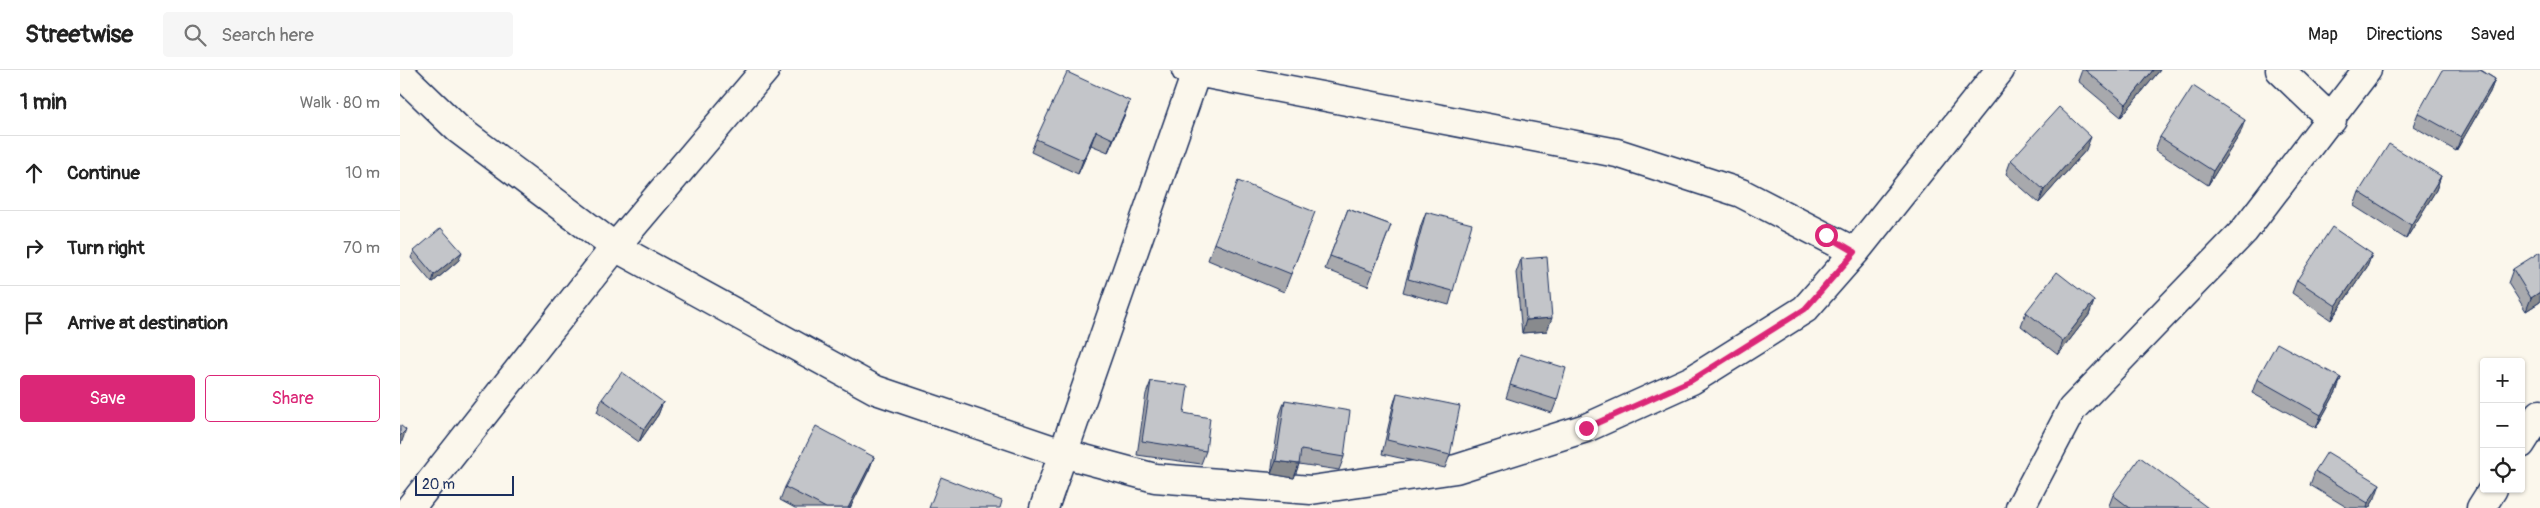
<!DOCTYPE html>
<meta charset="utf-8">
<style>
:root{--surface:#fff;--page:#f6f6f6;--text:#222;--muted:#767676;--line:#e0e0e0;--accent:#db2777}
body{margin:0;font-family:Pangolin,sans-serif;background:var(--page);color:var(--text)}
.controls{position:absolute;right:15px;bottom:15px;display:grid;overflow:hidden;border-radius:5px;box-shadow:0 1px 4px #0004}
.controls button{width:45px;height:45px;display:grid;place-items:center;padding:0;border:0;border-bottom:1px solid var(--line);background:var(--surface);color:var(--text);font:25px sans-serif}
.scale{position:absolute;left:15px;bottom:12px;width:99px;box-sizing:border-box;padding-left:5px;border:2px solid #1b2f5e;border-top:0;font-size:14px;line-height:18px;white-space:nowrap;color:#1b2f5e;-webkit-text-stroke:4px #fbf7ec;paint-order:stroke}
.stop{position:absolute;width:15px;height:15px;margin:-11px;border:4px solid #db2777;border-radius:50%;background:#fff}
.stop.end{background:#db2777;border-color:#fff;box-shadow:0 1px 5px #0008}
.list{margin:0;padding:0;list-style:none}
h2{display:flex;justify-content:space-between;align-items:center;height:65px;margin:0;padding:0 20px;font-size:21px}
h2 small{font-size:16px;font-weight:400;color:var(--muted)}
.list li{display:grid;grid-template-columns:32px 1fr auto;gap:15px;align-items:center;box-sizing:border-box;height:75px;padding:0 20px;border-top:1px solid var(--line)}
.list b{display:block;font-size:19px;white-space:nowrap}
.list em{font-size:16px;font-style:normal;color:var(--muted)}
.actions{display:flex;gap:10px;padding:15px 20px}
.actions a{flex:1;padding:11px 0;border:1px solid var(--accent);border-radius:5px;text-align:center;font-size:18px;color:var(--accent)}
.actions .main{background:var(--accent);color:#fff}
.icon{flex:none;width:28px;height:28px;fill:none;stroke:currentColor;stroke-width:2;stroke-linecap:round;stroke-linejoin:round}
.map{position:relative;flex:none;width:2140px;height:438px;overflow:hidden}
header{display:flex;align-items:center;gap:30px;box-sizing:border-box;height:70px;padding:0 25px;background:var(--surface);border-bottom:1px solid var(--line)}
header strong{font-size:24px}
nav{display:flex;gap:28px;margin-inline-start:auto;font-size:18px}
.search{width:350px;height:45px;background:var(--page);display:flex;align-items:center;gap:12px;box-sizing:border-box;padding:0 18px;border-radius:5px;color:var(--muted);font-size:19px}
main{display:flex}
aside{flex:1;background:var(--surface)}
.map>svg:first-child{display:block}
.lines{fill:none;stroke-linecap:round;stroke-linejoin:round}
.minor-casing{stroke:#1b2f5e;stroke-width:31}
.minor{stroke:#fbf7ec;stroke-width:28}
.wall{fill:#a8a9ad;stroke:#1b2f5e}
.shaded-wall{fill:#888a8d;stroke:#1b2f5e}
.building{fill:#c3c5c9;stroke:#1b2f5e}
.route{stroke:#db2777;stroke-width:6}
</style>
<header>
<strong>Streetwise</strong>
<div class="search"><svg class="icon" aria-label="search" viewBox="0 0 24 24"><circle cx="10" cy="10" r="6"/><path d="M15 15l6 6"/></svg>Search here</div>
<nav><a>Map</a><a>Directions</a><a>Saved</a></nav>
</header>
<main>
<aside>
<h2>1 min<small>Walk · 80 m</small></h2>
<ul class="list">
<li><svg class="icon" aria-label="ahead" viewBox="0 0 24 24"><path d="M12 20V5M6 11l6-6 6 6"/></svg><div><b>Continue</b></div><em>10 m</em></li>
<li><svg class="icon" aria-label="right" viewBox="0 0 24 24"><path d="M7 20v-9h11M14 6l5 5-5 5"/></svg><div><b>Turn right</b></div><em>70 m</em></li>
<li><svg class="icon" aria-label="arrive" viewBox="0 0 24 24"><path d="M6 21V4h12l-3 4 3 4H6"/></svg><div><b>Arrive at destination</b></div></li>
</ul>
<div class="actions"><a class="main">Save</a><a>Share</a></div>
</aside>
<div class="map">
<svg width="2140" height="438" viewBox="0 0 2140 438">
<rect width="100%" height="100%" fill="#fbf7ec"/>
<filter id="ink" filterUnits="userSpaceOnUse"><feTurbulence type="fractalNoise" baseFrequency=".02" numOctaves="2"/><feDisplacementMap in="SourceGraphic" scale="10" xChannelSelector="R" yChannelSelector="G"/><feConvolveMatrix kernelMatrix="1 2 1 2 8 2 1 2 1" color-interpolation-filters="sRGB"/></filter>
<g filter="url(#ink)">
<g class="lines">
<defs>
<path id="minor" d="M786,0L1217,83L1341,123L1455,182
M1880,0L1932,50
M0,3L58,59L215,177L476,320L662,383L755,408L911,420L1056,399L1186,358L1292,310L1405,239L1455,182L1600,0
M2121,374L2140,344
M10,438L215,177L365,0
M644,438L797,0
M1620,438L1672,339L1844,161L1967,0
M2081,438L2093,419"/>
</defs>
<use href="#minor" class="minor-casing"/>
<use href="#minor" class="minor"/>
</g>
<path class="wall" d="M1682,0H1760L1721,47L1678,11Z
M2081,0L2095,9L2090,22L2056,81L2013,56L2018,43Z
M725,44L708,82L691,75L678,104L631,82L636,69Z
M1840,64L1808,115L1755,80L1760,67Z
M1686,80L1639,133L1606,104L1611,90Z
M2041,106L2036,120L2006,169L1954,136L1959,122Z
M948,139L991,155L968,216L925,199Z
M1026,142L1053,221L1049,235L1003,222L1021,155Z
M908,160L884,222L808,190L814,173Z
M14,181L59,190L32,213L11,188Z
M1972,184L1967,197L1931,250L1892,223L1897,210Z
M1121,189L1147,261L1122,263L1116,203Z
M2113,199L2140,232L2126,241L2108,213Z
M1694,231L1689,245L1658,285L1621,256L1626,242Z
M1120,284L1157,330L1152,343L1106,328Z
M1941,308L1936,322L1916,358L1852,323L1857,309Z
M751,311L784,343L806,381L801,394L737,385L746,324Z
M997,323L1050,385L1045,398L982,384L993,336Z
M202,329L263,332L258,345L239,372L197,342Z
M885,330L944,387L939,400L899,394L894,408L871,404L880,344Z
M474,387L469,400L450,438H395L380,430L385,417Z
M1915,401L1975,428L1969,438H1948L1910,415Z
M1713,425L1808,438H1708Z"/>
<path class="shaded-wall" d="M1753,0H1760L1721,47L1726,34Z
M2095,9L2090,22L2056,81L2061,67Z
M730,31L725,44L708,82L713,69Z
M1845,50L1840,64L1808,115L1813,101Z
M696,61L691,75L678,104L683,90Z
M1691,67L1686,80L1639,133L1644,120Z
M2041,106L2036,120L2006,169L2011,155Z
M62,182L59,190L32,213L34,205Z
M1972,184L1967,197L1931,250L1936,236Z
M2140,222V232L2126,241L2131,228Z
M1694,231L1689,245L1658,285L1663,271Z
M1152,248L1147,261L1122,263L1126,250Z
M1941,308L1936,322L1916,358L1921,345Z
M263,332L258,345L239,372L244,359Z
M6,360L1,374H0V366Z
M474,387L469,400L450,438H448Z
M876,391L899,394L894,408L871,404Z
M1980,414L1975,428L1969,438H1967L1968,433Z"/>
<path class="building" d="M1685,0H1753L1726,34Z
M2042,0H2080L2095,9L2061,67L2018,43Z
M667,2L730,31L713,69L696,61L683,90L636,69Z
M1793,16L1845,50L1813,101L1760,67Z
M1659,37L1691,67L1644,120L1611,90Z
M1989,74L2041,106L2011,155L1959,122Z
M838,111L915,142L891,204L814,173Z
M948,139L991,155L973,202L930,186Z
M1026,142L1072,154L1053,221L1008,209Z
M1932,157L1972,184L1936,236L1897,210Z
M41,158L62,182L34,205L14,181Z
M2140,182V222L2131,228L2113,199Z
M1147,187L1152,248L1126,250L1121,189Z
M1657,202L1694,231L1663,271L1626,242Z
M1877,273L1941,308L1921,345L1857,309Z
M1120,284L1166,298L1157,330L1110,315Z
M222,302L263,332L244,359L202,329Z
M751,311L788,316L784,343L810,348L806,381L742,371Z
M997,323L1060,336L1050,385L987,370Z
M885,330L950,341L944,387L901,380L899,394L876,391Z
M0,355L6,360L0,366Z
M416,356L474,387L448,438H426L385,417Z
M1927,382L1980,414L1968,433L1915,401Z
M1740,387L1808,438H1730L1713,425Z
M541,407L602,431L600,438H529Z"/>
</g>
<g class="lines" filter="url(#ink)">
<path class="route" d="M1186,358L1292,310L1405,239L1455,182L1426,165"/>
</g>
</svg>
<div class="controls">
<button>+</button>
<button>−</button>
<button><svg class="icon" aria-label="locate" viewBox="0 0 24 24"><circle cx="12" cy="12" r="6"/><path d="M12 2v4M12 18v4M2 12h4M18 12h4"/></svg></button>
</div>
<div class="scale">20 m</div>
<div class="stop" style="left:1426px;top:165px"></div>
<div class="stop end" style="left:1186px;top:358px"></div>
</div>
</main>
